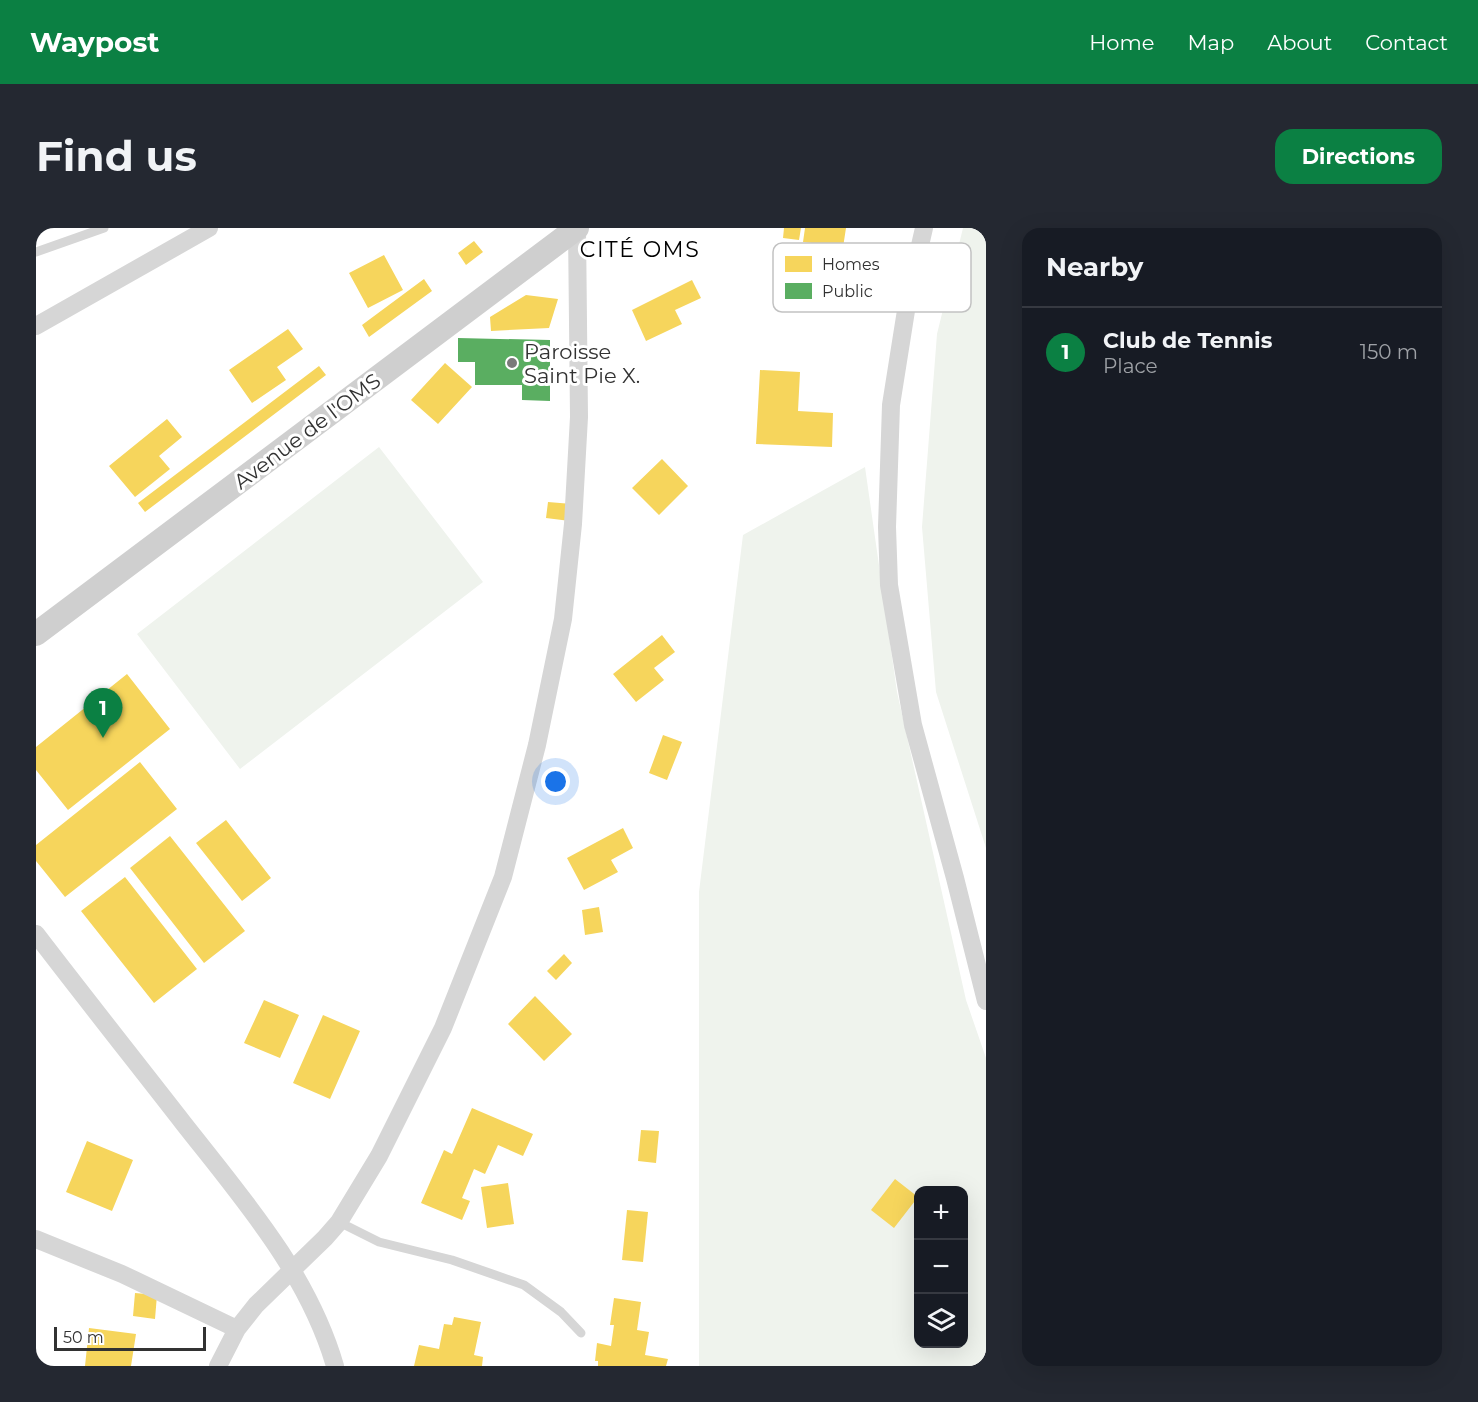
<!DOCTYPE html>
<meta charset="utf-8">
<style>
:root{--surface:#171b24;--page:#242831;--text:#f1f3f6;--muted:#9ea1a6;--line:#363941;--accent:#0b8043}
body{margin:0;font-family:Montserrat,sans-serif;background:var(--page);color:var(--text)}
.controls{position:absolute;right:18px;bottom:18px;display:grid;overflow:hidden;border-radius:12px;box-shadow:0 6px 24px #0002}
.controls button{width:54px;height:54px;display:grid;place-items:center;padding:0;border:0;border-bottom:2px solid var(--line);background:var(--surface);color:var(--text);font:30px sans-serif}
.scale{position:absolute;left:18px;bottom:15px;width:152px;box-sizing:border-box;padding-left:6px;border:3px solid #323232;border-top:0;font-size:16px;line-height:21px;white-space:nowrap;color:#323232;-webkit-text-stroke:4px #fff;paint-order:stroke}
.you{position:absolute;left:520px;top:554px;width:21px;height:21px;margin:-15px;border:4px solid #fff;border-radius:50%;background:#1a73e8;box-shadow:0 0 0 9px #1a73e833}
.badge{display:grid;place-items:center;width:39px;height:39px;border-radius:50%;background:var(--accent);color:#fff;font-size:20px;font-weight:700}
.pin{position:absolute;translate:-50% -50px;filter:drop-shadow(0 2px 3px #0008)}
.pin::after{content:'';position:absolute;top:32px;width:21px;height:18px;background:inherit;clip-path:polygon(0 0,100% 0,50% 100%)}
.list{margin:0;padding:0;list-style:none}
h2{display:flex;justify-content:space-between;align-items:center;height:78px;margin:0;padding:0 24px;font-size:26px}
h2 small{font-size:20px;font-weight:400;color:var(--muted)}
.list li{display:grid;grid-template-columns:39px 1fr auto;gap:18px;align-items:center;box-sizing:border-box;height:90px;padding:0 24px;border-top:2px solid var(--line)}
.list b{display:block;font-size:22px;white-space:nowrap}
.list p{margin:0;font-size:20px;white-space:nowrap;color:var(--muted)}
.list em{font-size:20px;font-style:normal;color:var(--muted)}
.icon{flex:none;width:33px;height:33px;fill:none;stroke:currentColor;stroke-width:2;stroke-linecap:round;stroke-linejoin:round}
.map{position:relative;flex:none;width:950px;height:1138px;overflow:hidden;border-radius:18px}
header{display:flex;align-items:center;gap:36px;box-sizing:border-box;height:84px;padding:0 30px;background:var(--accent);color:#fff}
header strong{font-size:28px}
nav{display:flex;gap:33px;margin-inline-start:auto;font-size:21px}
.intro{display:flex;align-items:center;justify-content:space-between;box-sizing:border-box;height:144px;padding:0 36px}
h1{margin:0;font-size:42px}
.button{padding:15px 27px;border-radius:18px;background:var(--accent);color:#fff;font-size:21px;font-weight:700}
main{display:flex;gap:36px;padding:0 36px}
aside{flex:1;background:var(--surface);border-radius:18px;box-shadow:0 6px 24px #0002}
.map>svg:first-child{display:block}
.green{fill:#eff3ed;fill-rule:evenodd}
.homes{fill:#f6d55c}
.public{fill:#5aae61}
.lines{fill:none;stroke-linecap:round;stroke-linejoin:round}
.lane{stroke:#d6d6d6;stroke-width:9}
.street{stroke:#d6d6d6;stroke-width:18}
.secondary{stroke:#cfcfcf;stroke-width:24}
.poi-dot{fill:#7a7a7a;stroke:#fff;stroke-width:2}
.labels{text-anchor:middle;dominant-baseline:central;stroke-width:6;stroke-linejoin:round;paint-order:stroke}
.poi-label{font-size:21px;fill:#323232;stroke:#fff;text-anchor:start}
.street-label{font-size:21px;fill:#323232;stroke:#fff}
.neighbourhood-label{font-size:22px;letter-spacing:1.5px;fill:#000;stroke:#fff}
.key{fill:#fff;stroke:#c2c2c2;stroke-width:1.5}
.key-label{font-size:16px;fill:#323232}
</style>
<header>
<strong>Waypost</strong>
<nav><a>Home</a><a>Map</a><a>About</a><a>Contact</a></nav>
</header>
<div class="intro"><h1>Find us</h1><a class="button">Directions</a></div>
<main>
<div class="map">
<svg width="950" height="1138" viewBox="0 0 950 1138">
<rect width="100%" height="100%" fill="#fff"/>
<path class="green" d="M927,0H950V620L900,464L886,299L901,106Z
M343,219L447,354L204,541L101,406Z
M829,239L861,464L930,772L950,830V1138H663V664L707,307ZM882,962H928V1116H882Z"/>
<path class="homes" d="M748,0H765L763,12L747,10Z
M769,0H810L800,65L757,59L760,40L772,42L776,15L767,14Z
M438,13L447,24L430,37L422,25Z
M348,27L367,62L332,80L313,45Z
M388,51L396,63L333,109L326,97Z
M656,52L665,70L639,82L646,96L610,113L596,82Z
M490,67L522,71L513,100L455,103L454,89Z
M252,101L267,121L241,139L250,152L216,175L193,142Z
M409,135L436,159L402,196L375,172Z
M283,138L290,147L109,284L102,275Z
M724,142L764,144L762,183L797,185L796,219L720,216Z
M131,191L146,209L123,228L134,241L99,269L73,238Z
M626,231L652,258L623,287L596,260Z
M512,274L536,276L534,293L510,290Z
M626,407L639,424L618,440L628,452L600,474L577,446Z
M91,446L134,501L32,582L0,542V519Z
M627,507L646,514L631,552L613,545Z
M104,534L141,581L29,669L0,633V617Z
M190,592L235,650L206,673L160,615Z
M587,600L597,620L575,632L582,644L548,662L531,630Z
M134,608L209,703L168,735L94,640Z
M89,649L161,741L118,775L45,683Z
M563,679L567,704L549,707L546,682Z
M528,726L536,735L520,752L511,743Z
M499,768L536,806L508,833L472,796Z
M228,772L263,787L244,830L208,815Z
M287,787L324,803L294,871L257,855Z
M436,880L497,906L487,928L462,917L449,946L438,941L426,970L434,973L426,992L385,975L408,922L416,926Z
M605,902L623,903L620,935L602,933Z
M51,913L97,932L76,983L30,964Z
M859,951L882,969L858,1000L835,982Z
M472,955L478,996L451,1000L445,959Z
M591,982L612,984L607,1034L586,1032Z
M99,1065L121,1067L119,1091L97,1088Z
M578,1070L605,1074L601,1102L613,1104L609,1127L632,1131L630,1138H562V1133H559L561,1115L575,1118L578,1097H574Z
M418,1089L445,1094L438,1127L447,1129L446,1138H378L383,1117L403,1121L408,1096L416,1097Z
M53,1100L100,1106L95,1138H49Z"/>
<path class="public" d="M422,110L514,112V173L486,172V157H439V134H422Z"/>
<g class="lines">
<path class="lane" d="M0,24L68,0
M303,994L343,1014L416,1032L488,1057L525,1084L545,1105"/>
<path class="street" d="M888,0L872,70L855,177L851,299L853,357L877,497L919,650L950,773
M0,98L173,0
M0,706C49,770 99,833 148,896C207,971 272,1045 299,1138
M0,1011L86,1046L201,1101
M182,1138L201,1101L220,1077L289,1010L303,994L343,928L407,800L467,649L501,517L527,391L537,296L543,189L541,0"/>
<path class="secondary" d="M0,406L541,0"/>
</g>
<circle class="poi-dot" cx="476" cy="135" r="6"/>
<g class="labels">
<g class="poi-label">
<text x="488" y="123">Paroisse<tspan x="488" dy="24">Saint Pie X.</tspan></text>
</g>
<g class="street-label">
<text transform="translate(271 203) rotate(-37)">Avenue de l'OMS</text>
</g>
<g class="neighbourhood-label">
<text x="604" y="21">CITÉ OMS</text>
</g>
</g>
<rect x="737" y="15" width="198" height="69" rx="9" class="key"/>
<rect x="749" y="28" width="27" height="16" fill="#f6d55c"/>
<rect x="749" y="55" width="27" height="16" fill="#5aae61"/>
<g class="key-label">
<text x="786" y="42">Homes</text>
<text x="786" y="69">Public</text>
</g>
</svg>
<div class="controls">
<button>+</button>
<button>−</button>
<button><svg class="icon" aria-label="layers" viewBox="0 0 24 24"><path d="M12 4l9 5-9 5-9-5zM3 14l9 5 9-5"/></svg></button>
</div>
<div class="scale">50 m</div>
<div class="you"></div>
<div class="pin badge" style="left:67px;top:510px">1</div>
</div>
<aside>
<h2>Nearby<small></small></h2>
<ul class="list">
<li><span class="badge">1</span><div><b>Club de Tennis</b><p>Place</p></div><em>150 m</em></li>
</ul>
</aside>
</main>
